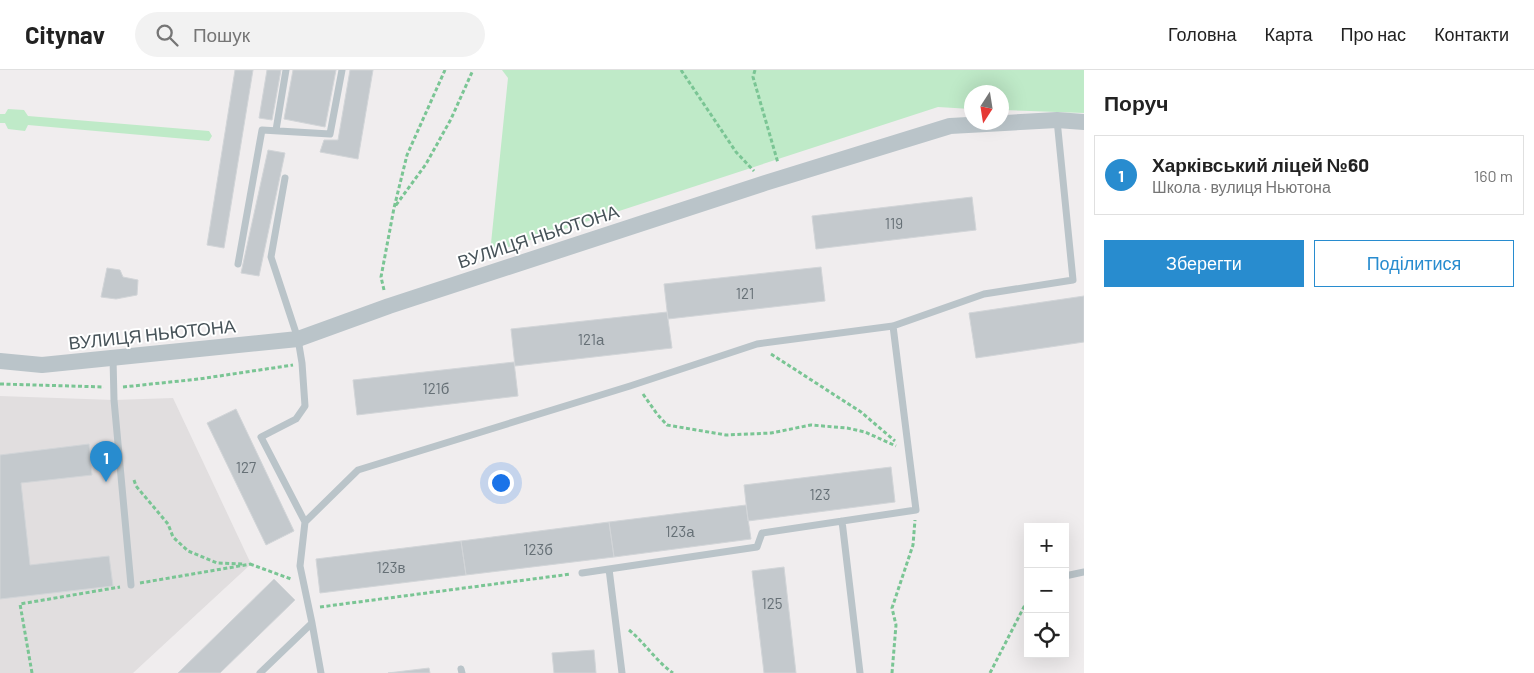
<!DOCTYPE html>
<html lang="uk">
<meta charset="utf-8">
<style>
:root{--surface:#fff;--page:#f2f2f2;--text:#222;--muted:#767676;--line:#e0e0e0;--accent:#288ccf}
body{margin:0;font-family:Barlow,sans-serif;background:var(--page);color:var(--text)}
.controls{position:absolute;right:15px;bottom:15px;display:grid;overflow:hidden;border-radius:0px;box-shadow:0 5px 20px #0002}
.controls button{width:45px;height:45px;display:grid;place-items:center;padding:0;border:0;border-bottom:1px solid var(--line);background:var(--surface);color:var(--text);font:25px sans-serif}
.compass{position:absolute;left:964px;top:15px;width:45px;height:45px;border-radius:50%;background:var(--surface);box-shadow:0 5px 20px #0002;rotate:192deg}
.you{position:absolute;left:500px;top:412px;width:18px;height:18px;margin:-12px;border:4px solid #fff;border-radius:50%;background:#1a73e8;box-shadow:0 0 0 8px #1a73e833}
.badge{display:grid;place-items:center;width:32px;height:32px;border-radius:50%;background:var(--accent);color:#fff;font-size:16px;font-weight:700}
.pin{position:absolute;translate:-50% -41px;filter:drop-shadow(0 1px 2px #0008)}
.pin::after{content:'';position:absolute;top:26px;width:18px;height:15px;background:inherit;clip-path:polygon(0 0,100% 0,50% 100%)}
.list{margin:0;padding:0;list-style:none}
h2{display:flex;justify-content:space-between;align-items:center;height:65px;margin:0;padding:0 20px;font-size:21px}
h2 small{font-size:16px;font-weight:400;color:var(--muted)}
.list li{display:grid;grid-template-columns:32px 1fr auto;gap:15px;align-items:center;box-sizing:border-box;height:80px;margin:0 10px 10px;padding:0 10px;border:1px solid var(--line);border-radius:0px}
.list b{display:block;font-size:19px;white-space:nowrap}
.list p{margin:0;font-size:16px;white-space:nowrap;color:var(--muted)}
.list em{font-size:16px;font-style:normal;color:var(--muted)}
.actions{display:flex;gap:10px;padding:15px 20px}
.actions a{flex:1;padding:11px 0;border:1px solid var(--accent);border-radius:0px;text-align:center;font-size:18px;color:var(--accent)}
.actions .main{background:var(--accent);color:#fff}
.icon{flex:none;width:28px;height:28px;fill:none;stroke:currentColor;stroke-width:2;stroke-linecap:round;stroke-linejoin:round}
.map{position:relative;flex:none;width:1084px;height:603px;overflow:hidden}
header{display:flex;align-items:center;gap:30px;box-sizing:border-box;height:70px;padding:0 25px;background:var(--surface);border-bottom:1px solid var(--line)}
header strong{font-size:24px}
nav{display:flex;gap:28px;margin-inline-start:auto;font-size:18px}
.search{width:350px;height:45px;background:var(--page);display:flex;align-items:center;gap:12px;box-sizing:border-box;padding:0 18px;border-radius:28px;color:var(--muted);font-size:19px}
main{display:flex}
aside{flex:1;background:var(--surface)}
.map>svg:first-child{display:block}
.education{fill:#e1dedf}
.green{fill:#bfeac8}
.building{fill:#c4c9cd;stroke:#d2d5d8}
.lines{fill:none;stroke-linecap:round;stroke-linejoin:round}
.path{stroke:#7ac594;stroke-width:3;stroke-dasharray:4 2.5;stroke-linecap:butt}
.service{stroke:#bac4c9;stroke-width:7}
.tertiary{stroke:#bac4c9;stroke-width:16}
.labels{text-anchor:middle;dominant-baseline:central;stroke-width:4;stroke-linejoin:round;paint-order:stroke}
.number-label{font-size:15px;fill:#667076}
.street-label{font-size:18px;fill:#475359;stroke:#fff}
</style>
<header>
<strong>Citynav</strong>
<div class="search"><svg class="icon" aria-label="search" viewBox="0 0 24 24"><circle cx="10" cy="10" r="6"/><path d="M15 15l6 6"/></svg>Пошук</div>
<nav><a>Головна</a><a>Карта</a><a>Про нас</a><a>Контакти</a></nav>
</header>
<main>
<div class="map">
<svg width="1084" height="603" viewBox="0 0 1084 603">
<rect width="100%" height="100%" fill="#f0edee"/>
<path class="education" d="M0,326L114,330L173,328L251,494L133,603H0Z"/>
<path class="green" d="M502,0H1084V43L1002,40V22H972L971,39L938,37L490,183L508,8Z
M8,39L24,40L28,46L209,61L212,66L209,71L28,55L25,61L8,59L5,53H0V44H5Z"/>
<path class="building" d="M235,0H253L224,178L207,175Z
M267,0H281L272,50L259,48Z
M293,0H336L325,57L284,49Z
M350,0H373L358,89L320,82L324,70H338Z
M268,80L285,83L259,206L241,203Z
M972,127L976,160L816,179L812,146Z
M821,197L825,231L668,249L664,214Z
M107,198L120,200L123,207L138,210L137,225L116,229L101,227Z
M1084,226V272L976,288L969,243Z
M667,242L672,278L515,296L511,259Z
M514,292L518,326L357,345L353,310Z
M236,339L294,461L266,475L207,353Z
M89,374L92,405L21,413L30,495L109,486L113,516L0,529V385Z
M891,397L895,432L748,451L744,415Z
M746,435L751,469L614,487L609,452Z
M609,452L614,487L466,505L461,471Z
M461,471L466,505L320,523L316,489Z
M784,497L796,603H764L752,501Z
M274,509L295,530L220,603H178Z
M594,580L596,603H554L552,583Z
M429,598L430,603H388Z"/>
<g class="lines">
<path class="path" d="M681,0L736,82L754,101
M755,0L753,7L778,93
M396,135L426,94L451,49L473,0
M384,220L381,207L394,138L407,85L445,0
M771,284L861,342L895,371
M0,314L104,317
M123,317L199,309L293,295
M643,324L657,344L667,355L726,365L771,363L811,355L847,358L865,362L896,376
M134,410L136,416L168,454L173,467L188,481L217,493L244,494
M250,494L291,509
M140,513L251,494
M320,537L571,504
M629,560C645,573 656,591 673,603
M32,603L20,534L120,517
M892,603L896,555L892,538L913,475L915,450
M990,603L1028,529"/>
<path class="service" d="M276,60L286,0
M238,194L262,60L330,64L342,0
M113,288L114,330L131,515
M842,451L860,603
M305,452L358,400L630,316L757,274L893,256L984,224L1073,210L1057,50
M609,499L622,603
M582,503L757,477L762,463L916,440L893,256
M1065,506L1084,502
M312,553L321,603
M461,599L462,603
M260,603L312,553L300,496L305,452L261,367L296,349L305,336L302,293L298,269L271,187L285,108"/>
<path class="tertiary" d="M0,291L42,295L298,269L389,236L765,113L950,56L1057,50L1084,52"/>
</g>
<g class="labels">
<g class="number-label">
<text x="894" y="153">119</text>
<text x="745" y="223">121</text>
<text x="591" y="269">121а</text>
<text x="436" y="318">121б</text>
<text x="246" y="397">127</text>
<text x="820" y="424">123</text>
<text x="680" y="461">123а</text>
<text x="538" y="479">123б</text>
<text x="391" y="497">123в</text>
<text x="772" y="533">125</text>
</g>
<g class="street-label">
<text transform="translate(538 166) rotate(-18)">ВУЛИЦЯ НЬЮТОНА</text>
<text transform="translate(152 264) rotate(-6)">ВУЛИЦЯ НЬЮТОНА</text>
</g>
</g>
</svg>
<div class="controls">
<button>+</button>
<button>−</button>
<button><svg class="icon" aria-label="locate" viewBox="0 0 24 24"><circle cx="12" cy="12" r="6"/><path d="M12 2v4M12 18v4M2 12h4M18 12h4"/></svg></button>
</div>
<svg class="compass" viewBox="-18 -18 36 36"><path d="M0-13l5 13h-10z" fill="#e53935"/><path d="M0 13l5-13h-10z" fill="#767676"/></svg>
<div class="you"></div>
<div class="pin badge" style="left:106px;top:412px">1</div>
</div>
<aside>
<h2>Поруч<small></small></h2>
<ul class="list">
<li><span class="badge">1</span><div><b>Харківський ліцей №60</b><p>Школа · вулиця Ньютона</p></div><em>160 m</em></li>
</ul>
<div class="actions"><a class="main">Зберегти</a><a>Поділитися</a></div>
</aside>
</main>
